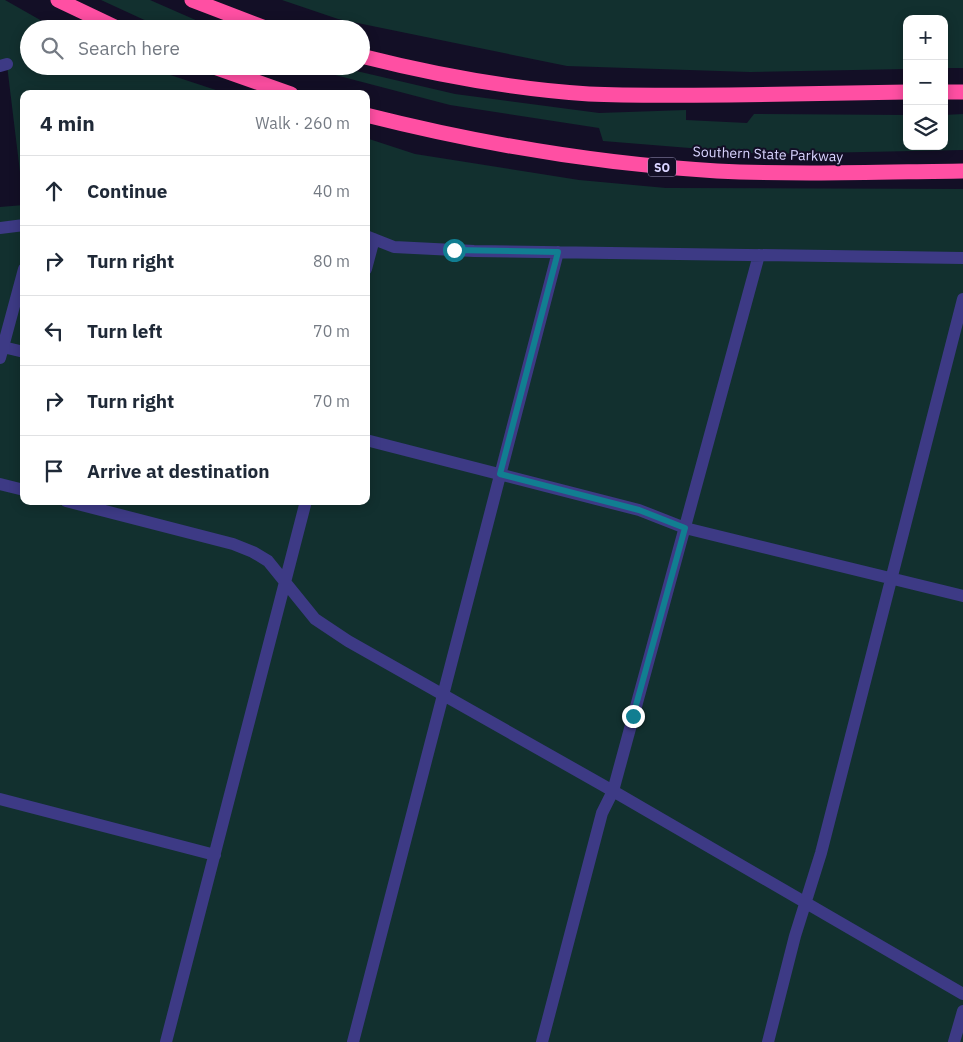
<!DOCTYPE html>
<meta charset="utf-8">
<style>
:root{--surface:#fff;--page:#f6f6f7;--text:#1f2937;--muted:#747a83;--line:#e0e1e3}
body{margin:0;font-family:"IBM Plex Sans",sans-serif;background:var(--page);color:var(--text)}
.controls{position:absolute;right:15px;top:15px;display:grid;overflow:hidden;border-radius:10px;box-shadow:0 2px 12px #0003}
.controls button{width:45px;height:45px;display:grid;place-items:center;padding:0;border:0;border-bottom:1px solid var(--line);background:var(--surface);color:var(--text);font:25px sans-serif}
.stop{position:absolute;width:15px;height:15px;margin:-11px;border:4px solid #117e91;border-radius:50%;background:#fff}
.stop.end{background:#117e91;border-color:#fff;box-shadow:0 1px 5px #0008}
.list{margin:0;padding:0;list-style:none}
h2{display:flex;justify-content:space-between;align-items:center;height:65px;margin:0;padding:0 20px;font-size:21px}
h2 small{font-size:16px;font-weight:400;color:var(--muted)}
.list li{display:grid;grid-template-columns:32px 1fr auto;gap:15px;align-items:center;box-sizing:border-box;height:70px;padding:0 20px;border-top:1px solid var(--line)}
.list b{display:block;font-size:19px;white-space:nowrap}
.list em{font-size:16px;font-style:normal;color:var(--muted)}
.icon{flex:none;width:28px;height:28px;fill:none;stroke:currentColor;stroke-width:2;stroke-linecap:round;stroke-linejoin:round}
.map{position:relative;flex:none;width:963px;height:1042px;overflow:hidden}
.search{position:absolute;background:var(--surface);box-shadow:0 2px 12px #0003;left:20px;top:20px;width:350px;height:55px;display:flex;align-items:center;gap:12px;box-sizing:border-box;padding:0 18px;border-radius:28px;color:var(--muted);font-size:19px}
.panel{position:absolute;background:var(--surface);box-shadow:0 2px 12px #0003;left:20px;top:90px;width:350px;height:415px;border-radius:10px}
.map>svg:first-child{display:block}
.green{fill:#12302f}
.lines{fill:none;stroke-linecap:round;stroke-linejoin:round}
.minor{stroke:#3d3a85;stroke-width:12}
.highway{stroke:#ff4fa3;stroke-width:15}
.route{stroke:#117e91;stroke-width:6}
.labels{text-anchor:middle;dominant-baseline:central;stroke-width:4;stroke-linejoin:round;paint-order:stroke}
.shield{fill:#130f26;stroke:#9e99be;stroke-width:1}
.shield-label{font-size:12px;font-weight:bold;fill:#d9d4ff}
.street-label{font-size:14px;fill:#d9d4ff;stroke:#130f26}
</style>
<div class="map">
<svg width="963" height="1042" viewBox="0 0 963 1042">
<rect width="100%" height="100%" fill="#130f26"/>
<path class="green" d="M0,0H5L56,29H29V66H143L228,94H24V501H366V138L415,154L579,180L666,188L963,189V1042H0V207L24,205L7,65L0,66Z
M101,0H150L216,29H164Z
M282,0H963V68H944V19H907V69L750,72L567,66L338,19Z
M301,66H335L455,94L599,113L686,110V120L747,123L754,114L907,115V146H944V115L963,114V150L765,154L603,141L599,128L450,105Z"/>
<g class="lines">
<path class="minor" d="M0,66L7,64
M0,228L24,225
M366,236L394,247L474,251L963,258
M366,269L374,239
M3,347L24,352
M0,358L24,269
M366,440L639,510L685,528L963,596
M0,484L24,490
M66,501L233,544L253,552L268,561L315,619L348,641L613,791L963,994
M0,799L215,855
M166,1042L306,501
M353,1042L558,252
M542,1042L602,813L613,791L759,255
M768,1042L795,936L821,853L963,299
M954,1042L963,1011"/>
<path class="highway" d="M58,0L119,29
M192,0L268,29
M361,56C436,75 512,89 589,94C635,96 682,95 729,95C788,94 847,93 907,92
M211,66L291,94
M944,92H963
M366,115C481,144 599,164 717,171C799,175 881,172 963,171"/>
</g>
<g class="lines">
<path class="route" d="M454,250L558,252L500,474L639,510L685,528L633,716"/>
</g>
<g class="labels">
<rect class="shield" x="648" y="157.5" width="28" height="19" rx="4"/>
<g class="shield-label">
<text x="662" y="167">SO</text>
</g>
<g class="street-label">
<text transform="translate(768 154) rotate(2)">Southern State Parkway</text>
</g>
</g>
</svg>
<div class="controls">
<button>+</button>
<button>−</button>
<button><svg class="icon" aria-label="layers" viewBox="0 0 24 24"><path d="M12 4l9 5-9 5-9-5zM3 14l9 5 9-5"/></svg></button>
</div>
<div class="stop" style="left:454px;top:250px"></div>
<div class="stop end" style="left:633px;top:716px"></div>
<div class="search"><svg class="icon" aria-label="search" viewBox="0 0 24 24"><circle cx="10" cy="10" r="6"/><path d="M15 15l6 6"/></svg>Search here</div>
<section class="panel">
<h2>4 min<small>Walk · 260 m</small></h2>
<ul class="list">
<li><svg class="icon" aria-label="ahead" viewBox="0 0 24 24"><path d="M12 20V5M6 11l6-6 6 6"/></svg><div><b>Continue</b></div><em>40 m</em></li>
<li><svg class="icon" aria-label="right" viewBox="0 0 24 24"><path d="M7 20v-9h11M14 6l5 5-5 5"/></svg><div><b>Turn right</b></div><em>80 m</em></li>
<li><svg class="icon" aria-label="left" viewBox="0 0 24 24"><path d="M17 20v-9H6M10 6l-5 5 5 5"/></svg><div><b>Turn left</b></div><em>70 m</em></li>
<li><svg class="icon" aria-label="right" viewBox="0 0 24 24"><path d="M7 20v-9h11M14 6l5 5-5 5"/></svg><div><b>Turn right</b></div><em>70 m</em></li>
<li><svg class="icon" aria-label="arrive" viewBox="0 0 24 24"><path d="M6 21V4h12l-3 4 3 4H6"/></svg><div><b>Arrive at destination</b></div></li>
</ul>
</section>
</div>
